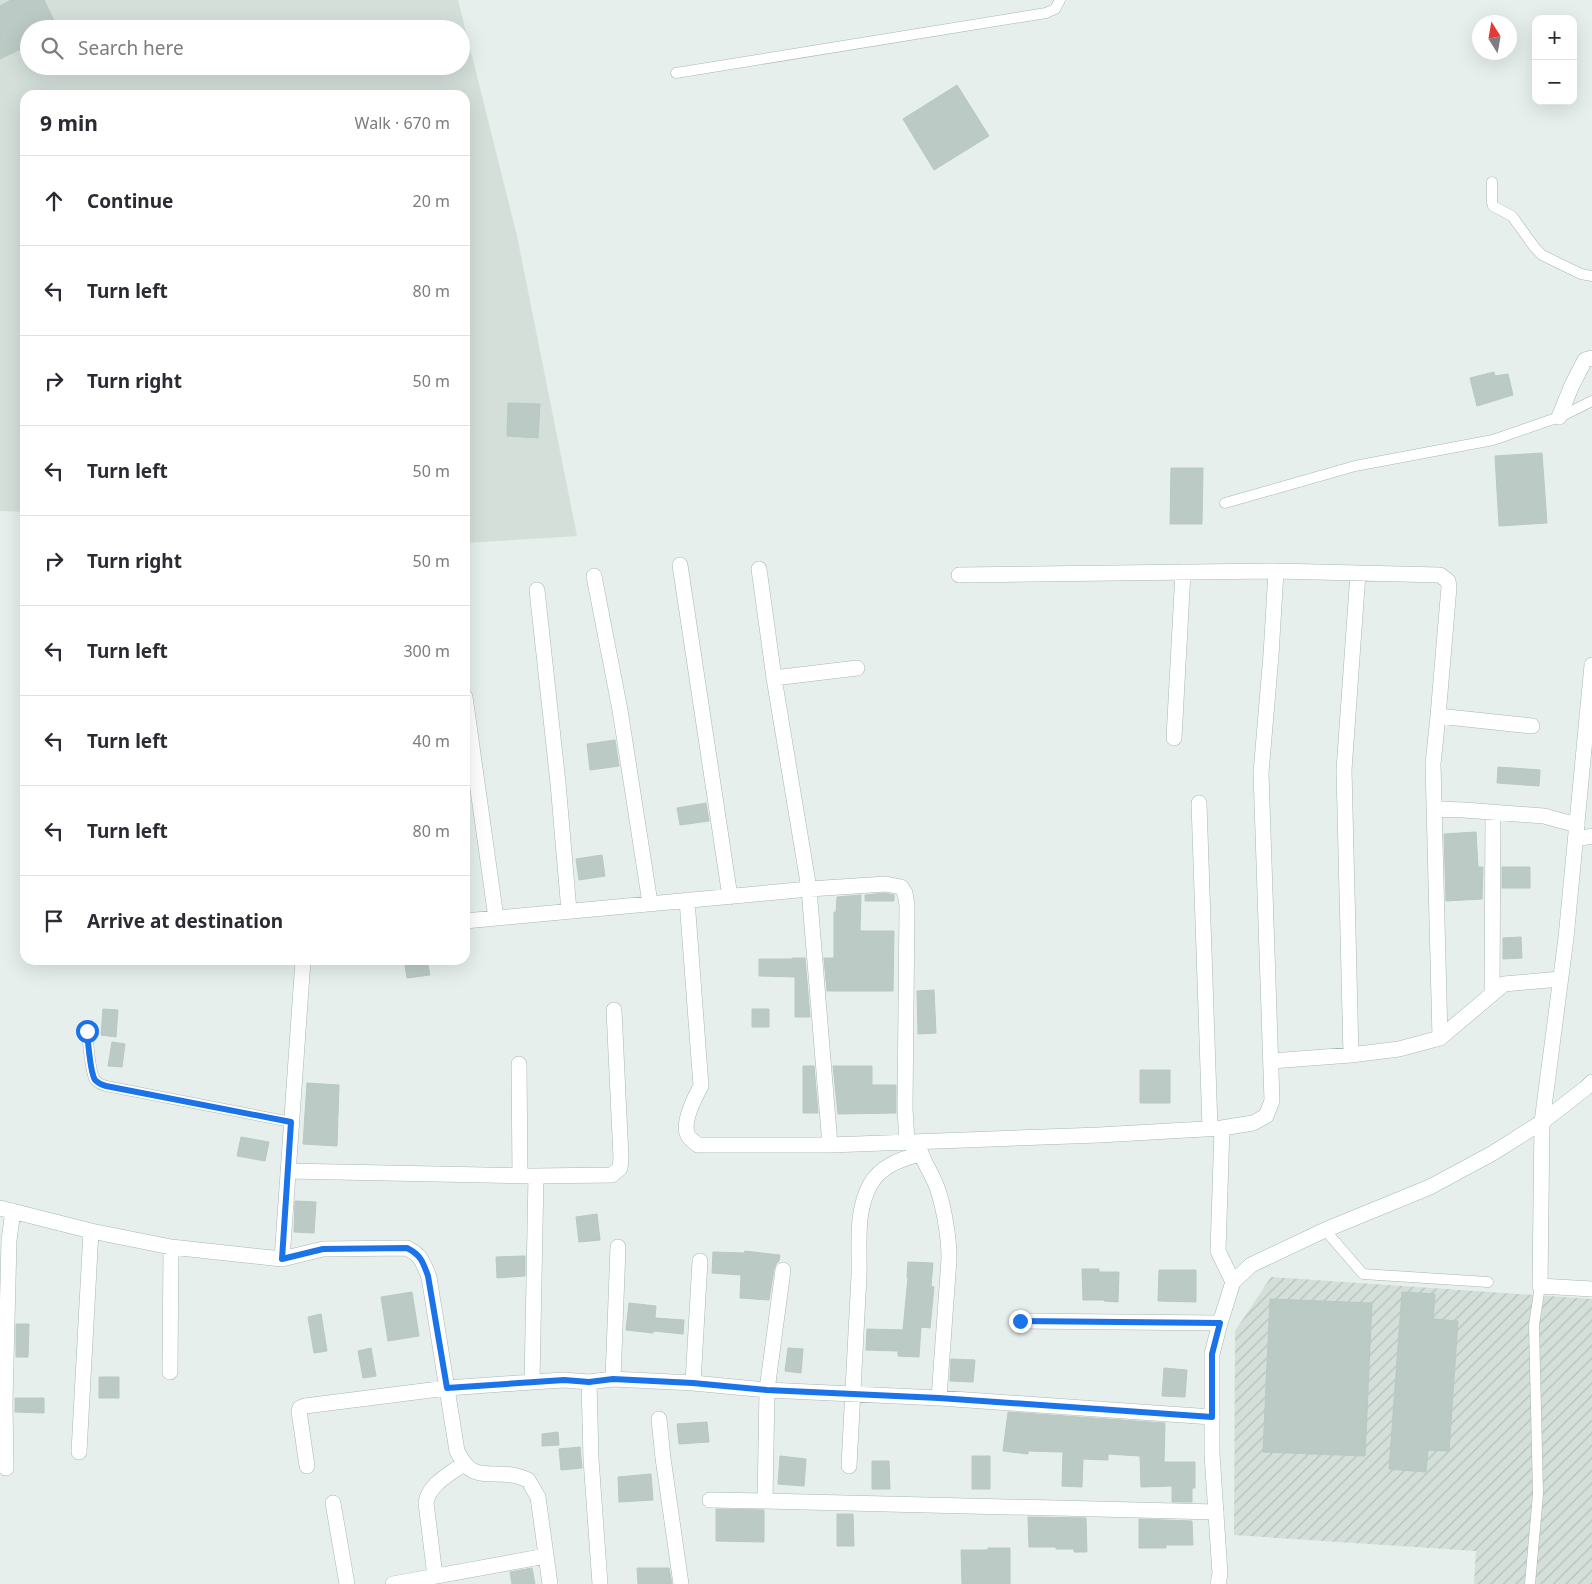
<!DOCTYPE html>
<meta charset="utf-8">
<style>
:root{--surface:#fff;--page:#f2f2f3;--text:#2b2b33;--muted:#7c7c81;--line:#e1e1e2}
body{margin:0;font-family:"Noto Sans",sans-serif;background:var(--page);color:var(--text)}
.controls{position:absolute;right:15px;top:15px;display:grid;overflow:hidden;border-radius:10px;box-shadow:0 5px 20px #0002}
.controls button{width:45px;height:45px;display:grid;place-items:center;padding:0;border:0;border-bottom:1px solid var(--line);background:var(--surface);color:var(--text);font:25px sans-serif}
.compass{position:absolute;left:1472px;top:15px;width:45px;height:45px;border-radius:50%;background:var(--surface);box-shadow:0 5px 20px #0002;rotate:349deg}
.stop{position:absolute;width:15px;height:15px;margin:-11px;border:4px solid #1a73e8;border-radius:50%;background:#fff}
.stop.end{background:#1a73e8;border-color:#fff;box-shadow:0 1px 5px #0008}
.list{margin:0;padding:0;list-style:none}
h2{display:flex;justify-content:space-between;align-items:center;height:65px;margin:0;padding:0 20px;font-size:21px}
h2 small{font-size:16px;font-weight:400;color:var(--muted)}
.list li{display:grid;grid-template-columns:32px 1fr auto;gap:15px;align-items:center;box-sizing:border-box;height:90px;padding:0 20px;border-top:1px solid var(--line)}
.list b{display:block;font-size:19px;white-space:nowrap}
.list em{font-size:16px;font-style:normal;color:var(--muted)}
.icon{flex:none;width:28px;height:28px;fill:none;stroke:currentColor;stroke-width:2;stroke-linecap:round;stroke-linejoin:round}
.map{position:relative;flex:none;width:1592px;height:1584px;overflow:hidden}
.search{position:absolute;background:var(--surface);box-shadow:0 5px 20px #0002;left:20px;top:20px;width:450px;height:55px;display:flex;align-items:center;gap:12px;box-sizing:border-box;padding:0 18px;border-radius:28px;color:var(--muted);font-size:19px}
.panel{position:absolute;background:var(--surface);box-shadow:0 5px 20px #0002;left:20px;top:90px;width:450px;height:875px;border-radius:15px}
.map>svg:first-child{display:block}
.built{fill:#d4dfda;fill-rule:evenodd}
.industrial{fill:url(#industrial-furrows)}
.building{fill:#bbcac4;stroke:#b8c9c2}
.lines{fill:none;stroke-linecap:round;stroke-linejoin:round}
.lane-casing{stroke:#a8b8b2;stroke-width:11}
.street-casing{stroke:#a8b8b2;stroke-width:16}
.secondary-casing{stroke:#a4bbb3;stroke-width:16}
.lane{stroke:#fff;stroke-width:10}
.street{stroke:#fff;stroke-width:15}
.secondary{stroke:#fff;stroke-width:15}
.route{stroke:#1a73e8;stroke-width:6}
</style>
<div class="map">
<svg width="1592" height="1584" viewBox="0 0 1592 1584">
<defs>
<pattern id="industrial-furrows" width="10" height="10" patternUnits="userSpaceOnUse" patternTransform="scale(1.25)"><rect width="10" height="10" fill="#d4dfda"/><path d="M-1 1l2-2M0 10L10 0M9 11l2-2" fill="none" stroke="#b6c1bc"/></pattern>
</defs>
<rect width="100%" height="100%" fill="#e6efeb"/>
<path class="built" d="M0,0H458L517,236L577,536L465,543V95H25V512L0,511ZM29,29H461V66H29Z"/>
<path class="industrial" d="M1271,1277L1592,1299V1584H1474L1476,1551L1234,1535L1235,1331Z"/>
<path class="building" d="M11,0H44L58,29H29V45L0,59V6Z
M957,85L989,136L934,170L903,119Z
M1494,372L1495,376L1508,374L1513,395L1477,406L1470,378Z
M508,403L540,404L538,438L507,436Z
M1542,453L1547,523L1499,526L1495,456Z
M1171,468H1203L1202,524H1170Z
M615,740L619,766L590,770L587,744Z
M1498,767L1540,770L1539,786L1497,783Z
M706,803L709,821L680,825L677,808Z
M1476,832L1478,867H1483L1482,899L1446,901L1444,834Z
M602,855L605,876L579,880L576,859Z
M1502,867H1530V888H1502Z
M885,893L894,895V901H865V895Z
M861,895L860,931H894L893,991H827L824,958H834V912H836L837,897Z
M1521,937L1522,958L1503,959V938Z
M792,958H805L810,1017H795V977L759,976V959H792Z
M404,960H427L430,975L407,978Z
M934,990L936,1033L918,1034L917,991Z
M103,1009L118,1010L116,1037L101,1035Z
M752,1009H769V1027H752Z
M112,1042L125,1044L122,1067L108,1066Z
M803,1066H814L818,1113H803Z
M833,1066H872V1085H896V1113L838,1114Z
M1140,1070H1170V1103H1140Z
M307,1083L339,1085L337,1146L303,1144Z
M241,1137L269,1142L265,1161L237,1156Z
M295,1201L316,1202L314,1233L294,1232Z
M597,1214L600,1240L579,1242L576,1217Z
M745,1251L780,1255L779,1261L776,1264L774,1269L769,1300L740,1298L741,1275L712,1273L713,1252L744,1253Z
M525,1256V1276L497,1278L496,1257Z
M908,1262L933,1263L931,1286L934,1287L930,1328L921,1327L919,1357L898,1356V1351L866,1350L867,1329L903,1330L908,1277H907Z
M1082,1269H1099V1272H1119L1118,1302L1104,1301V1300H1083Z
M1159,1270H1196V1302L1158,1301Z
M412,1292L419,1336L388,1341L381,1297Z
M1402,1292L1435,1294L1433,1319L1458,1321L1449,1451L1428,1450L1426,1472L1389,1469Z
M1270,1299L1372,1303L1365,1456L1263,1452Z
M629,1303L656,1306L655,1318L684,1320L683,1334L654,1331L653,1333L626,1330Z
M321,1314L327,1351L314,1353L308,1317Z
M16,1324H29L28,1357H16Z
M371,1348L376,1376L363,1378L358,1351Z
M788,1348L803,1349L801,1373L785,1371Z
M951,1359L975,1360L973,1382L950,1381Z
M1164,1368L1187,1370L1185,1397L1162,1396Z
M99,1377H119V1398H99Z
M15,1398H44V1413L15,1412Z
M1008,1412L1165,1423L1164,1462H1195V1488H1192V1502H1172V1486L1141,1487L1140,1456L1108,1454V1460L1083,1459L1082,1487L1062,1486L1063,1452L1028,1451V1454L1003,1451Z
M707,1422L709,1442L679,1444L677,1424Z
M558,1432L559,1445L542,1446V1434Z
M580,1447L582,1468L561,1470L559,1449Z
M780,1456L806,1459L804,1486L778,1484Z
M972,1456H990V1489H972Z
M872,1461H889L890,1489H872Z
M651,1474L653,1500L619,1502L618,1477Z
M716,1509L764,1510V1542L716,1541Z
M837,1514H853L854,1546H837Z
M1028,1517L1086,1518L1087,1552H1074V1549H1056V1547H1029Z
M1139,1519L1192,1521L1193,1545H1166V1548H1139Z
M988,1548H1010V1584H962L961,1550H988Z
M532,1568L535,1584H512L510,1572Z
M637,1568H669L672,1584H638Z"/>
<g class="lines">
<defs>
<path id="lane" d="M676,73L1046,13L1055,9L1060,0
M1492,182V202L1493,206L1512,216L1535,248L1542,255L1581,274L1592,276
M1225,503L1355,466L1493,440L1562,416L1592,401
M87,1031C88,1041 90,1072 95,1080C98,1083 102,1085 106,1086L291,1122
M1325,1230L1363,1274L1488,1282
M1530,1584L1538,1494L1534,1325L1540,1286"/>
<path id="street" d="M1559,417L1572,385L1585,360L1592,358
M680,565L730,897
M759,569L774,678
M959,575L1276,571L1440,575L1448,581L1449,587L1438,716L1532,726
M594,576L620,710L650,903
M537,590L558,783L569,911
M857,668L774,678L809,889L830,1145L1099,1135L1222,1128L1218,1251L1233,1282
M465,697L496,918
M1438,716L1433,764L1440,1038
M1174,738L1183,572
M1199,803L1210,1128
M1434,809L1464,810L1544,816L1577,825
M1576,839L1592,836
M687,900L701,1086C695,1097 683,1120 687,1133C688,1138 694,1142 698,1145H830
M465,921L809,889L886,884L901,887L905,893L907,905L905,1109L907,1142
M1492,994L1493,812
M1351,1055L1344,770L1358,573
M1271,1061L1351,1055L1399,1049L1440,1038L1504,984L1560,979
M519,1064L520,1176
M1542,1122L1540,1286L1592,1289
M1222,1128L1253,1123L1266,1116L1272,1101L1261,773L1271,655L1276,571
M919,1146C921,1158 928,1167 933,1178C943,1198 949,1236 949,1259L939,1398
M288,1171L536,1176L612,1175L620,1168L621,1158L614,1010
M536,1176L532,1382L564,1380L589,1382
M0,1208L91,1231L171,1247L282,1259L323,1249L407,1248C421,1255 423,1262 429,1277L457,1451C472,1482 485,1471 512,1475C518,1476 523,1478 528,1480L538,1497L550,1584
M282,1259L303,960
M1021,1321L1220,1323
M170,1372L171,1247
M613,1379L618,1247
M693,1383L700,1261
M659,1419L663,1458L681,1584
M79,1452L91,1231
M307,1466L299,1411L300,1408L305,1406L447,1388L532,1382
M849,1466C852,1403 856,1339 859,1275C860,1245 855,1213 870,1185C880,1166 901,1159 920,1154
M6,1468L5,1403L9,1240L13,1211
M710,1500L765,1501L767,1390L783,1270
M765,1501L1216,1512
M333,1503L347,1584
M435,1576L426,1503C428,1485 450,1474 463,1464
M393,1584L546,1556
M600,1584L591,1459L589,1382L613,1379L693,1383L767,1390L939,1398L1212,1417"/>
<path id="secondary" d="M1542,1122L1566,938L1592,665
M1218,1584L1220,1574L1212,1454V1354L1220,1323L1233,1282L1251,1265L1325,1230L1430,1187L1493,1153L1542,1122L1586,1088L1592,1082"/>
</defs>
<use href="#lane" class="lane-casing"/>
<use href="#street" class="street-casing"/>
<use href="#secondary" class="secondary-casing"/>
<use href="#lane" class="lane"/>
<use href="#street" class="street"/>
<use href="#secondary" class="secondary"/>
</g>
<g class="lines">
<path class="route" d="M87,1031C88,1041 90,1072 95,1080C98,1083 102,1085 106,1086L291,1122L282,1259L323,1249L407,1248C421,1255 423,1262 428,1276L447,1388L564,1380L589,1382L613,1379L693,1383L767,1390L939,1398L1212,1417V1354L1220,1323L1020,1321"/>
</g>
</svg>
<div class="controls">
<button>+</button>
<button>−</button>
</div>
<svg class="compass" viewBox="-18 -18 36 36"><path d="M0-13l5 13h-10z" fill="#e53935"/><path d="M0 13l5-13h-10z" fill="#7c7c81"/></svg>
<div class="stop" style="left:87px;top:1031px"></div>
<div class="stop end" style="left:1020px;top:1321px"></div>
<div class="search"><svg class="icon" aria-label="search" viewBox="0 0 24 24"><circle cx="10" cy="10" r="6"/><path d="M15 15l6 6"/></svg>Search here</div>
<section class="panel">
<h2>9 min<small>Walk · 670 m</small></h2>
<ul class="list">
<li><svg class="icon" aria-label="ahead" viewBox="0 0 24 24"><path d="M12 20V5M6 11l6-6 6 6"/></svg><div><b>Continue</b></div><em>20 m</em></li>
<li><svg class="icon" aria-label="left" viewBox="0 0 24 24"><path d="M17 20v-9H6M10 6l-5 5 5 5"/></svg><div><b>Turn left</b></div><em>80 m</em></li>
<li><svg class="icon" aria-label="right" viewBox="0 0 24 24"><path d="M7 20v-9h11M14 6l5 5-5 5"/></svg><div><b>Turn right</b></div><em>50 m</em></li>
<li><svg class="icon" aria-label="left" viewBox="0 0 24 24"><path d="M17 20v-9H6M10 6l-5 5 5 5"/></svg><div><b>Turn left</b></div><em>50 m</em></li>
<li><svg class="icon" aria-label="right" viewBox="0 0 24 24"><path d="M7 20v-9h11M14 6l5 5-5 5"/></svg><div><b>Turn right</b></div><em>50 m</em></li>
<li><svg class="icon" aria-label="left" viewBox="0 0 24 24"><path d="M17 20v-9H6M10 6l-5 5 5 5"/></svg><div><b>Turn left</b></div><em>300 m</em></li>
<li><svg class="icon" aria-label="left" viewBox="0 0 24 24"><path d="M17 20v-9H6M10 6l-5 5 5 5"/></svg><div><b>Turn left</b></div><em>40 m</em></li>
<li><svg class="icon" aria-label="left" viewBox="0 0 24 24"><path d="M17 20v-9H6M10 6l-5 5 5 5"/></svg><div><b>Turn left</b></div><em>80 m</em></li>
<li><svg class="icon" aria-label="arrive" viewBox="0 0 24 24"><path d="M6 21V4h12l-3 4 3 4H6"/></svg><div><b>Arrive at destination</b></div></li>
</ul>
</section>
</div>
